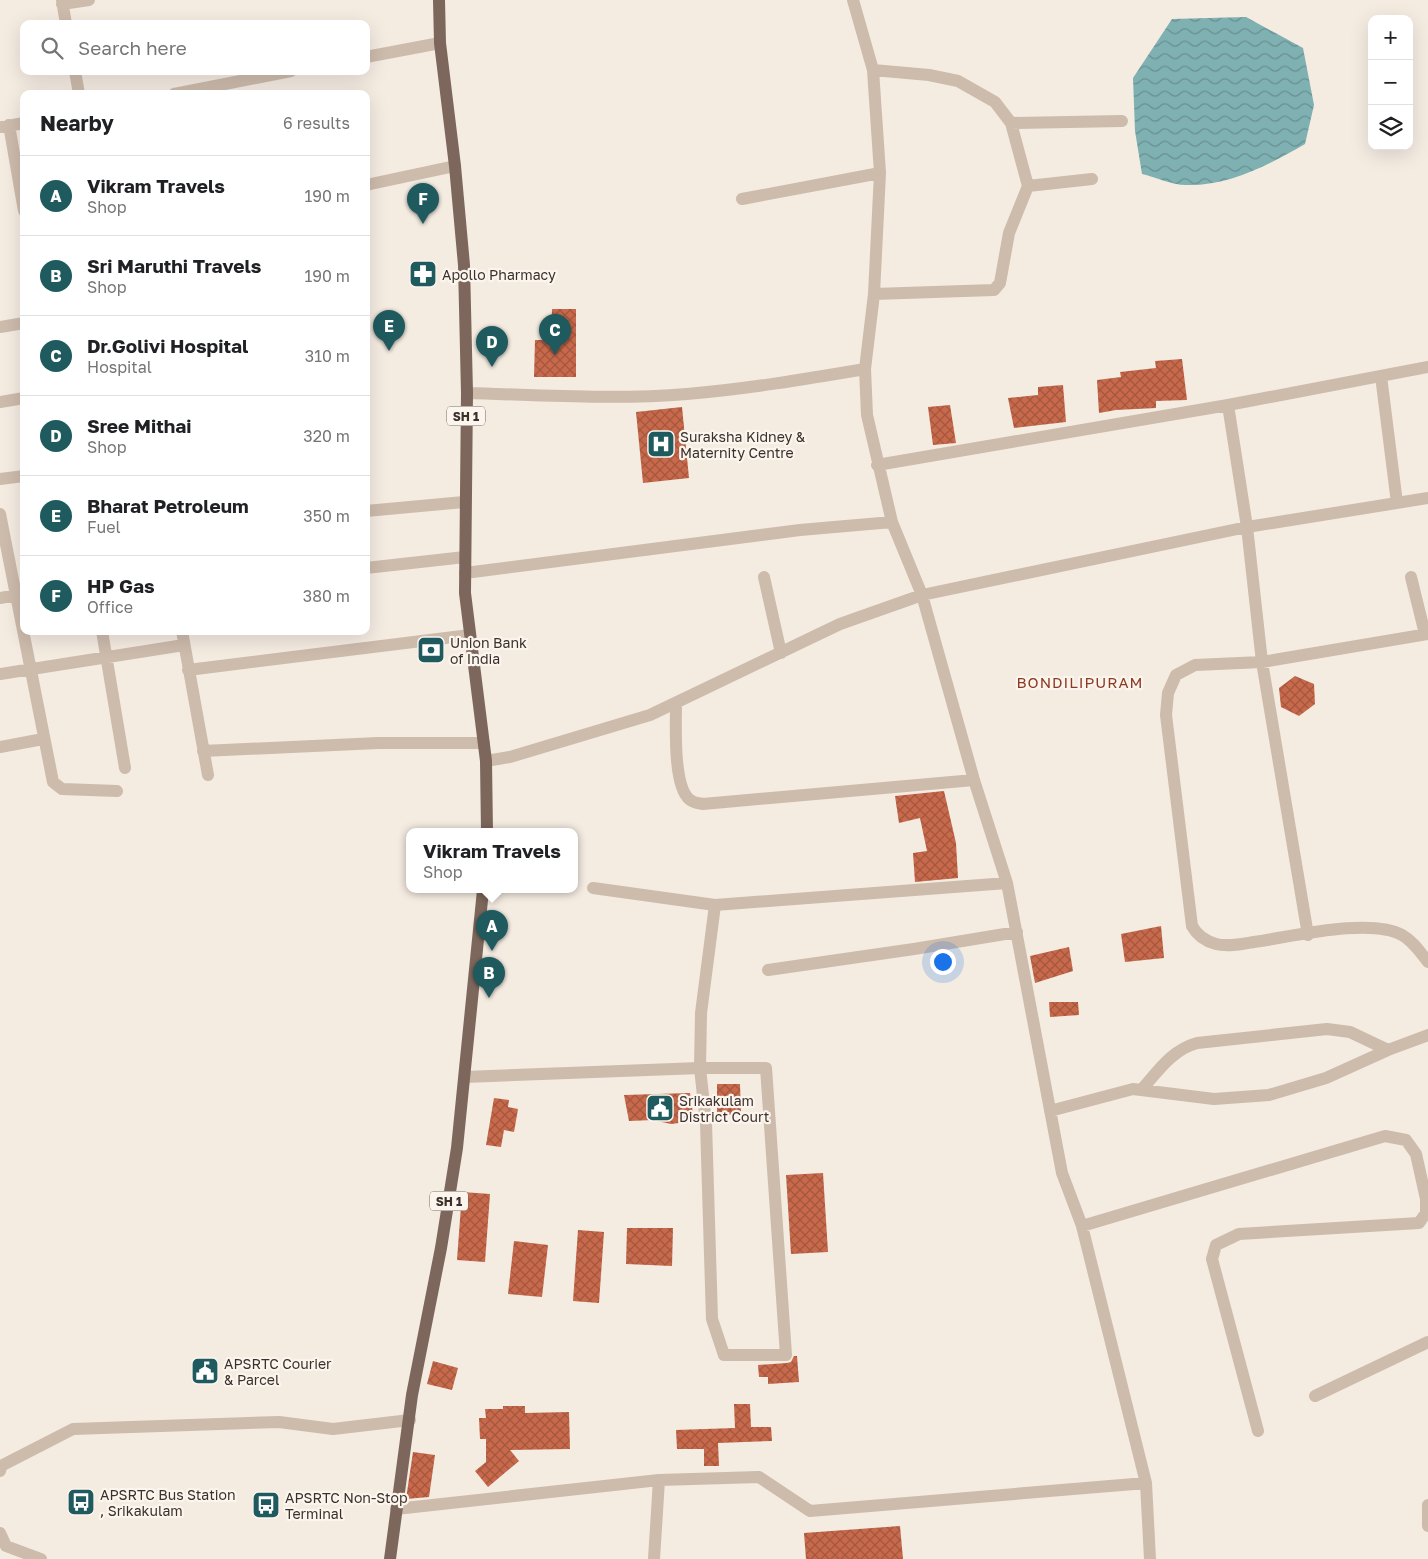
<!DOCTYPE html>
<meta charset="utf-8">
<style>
:root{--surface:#fff;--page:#f2f2f2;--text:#202124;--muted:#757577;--line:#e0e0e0;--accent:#1f5a5e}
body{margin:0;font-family:"Golos Text",sans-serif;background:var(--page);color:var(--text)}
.controls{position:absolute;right:15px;top:15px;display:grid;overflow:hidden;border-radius:10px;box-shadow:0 5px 20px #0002}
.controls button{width:45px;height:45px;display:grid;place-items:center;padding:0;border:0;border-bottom:1px solid var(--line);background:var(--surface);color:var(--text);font:25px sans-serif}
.you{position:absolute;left:942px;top:961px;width:18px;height:18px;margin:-12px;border:4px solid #fff;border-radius:50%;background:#1a73e8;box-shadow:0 0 0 8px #1a73e833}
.badge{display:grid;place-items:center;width:32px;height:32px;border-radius:50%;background:var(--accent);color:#fff;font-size:16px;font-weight:700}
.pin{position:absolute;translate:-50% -41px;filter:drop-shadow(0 1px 2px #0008)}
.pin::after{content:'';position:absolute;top:26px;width:18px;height:15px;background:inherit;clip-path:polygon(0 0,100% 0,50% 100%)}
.popup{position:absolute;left:406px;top:828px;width:172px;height:65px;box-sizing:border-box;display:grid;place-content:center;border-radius:10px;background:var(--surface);filter:drop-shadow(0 1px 4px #0005);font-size:16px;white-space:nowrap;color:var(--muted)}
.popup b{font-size:19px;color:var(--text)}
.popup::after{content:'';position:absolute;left:50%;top:100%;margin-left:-10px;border:10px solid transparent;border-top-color:var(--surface)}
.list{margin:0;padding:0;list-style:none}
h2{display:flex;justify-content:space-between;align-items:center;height:65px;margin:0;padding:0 20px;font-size:21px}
h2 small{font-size:16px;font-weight:400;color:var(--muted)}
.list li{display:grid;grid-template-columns:32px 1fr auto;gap:15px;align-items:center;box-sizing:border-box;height:80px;padding:0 20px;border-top:1px solid var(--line)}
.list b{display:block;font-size:19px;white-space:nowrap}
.list p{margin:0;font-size:16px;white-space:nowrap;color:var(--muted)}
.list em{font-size:16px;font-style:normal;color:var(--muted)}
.icon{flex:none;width:28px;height:28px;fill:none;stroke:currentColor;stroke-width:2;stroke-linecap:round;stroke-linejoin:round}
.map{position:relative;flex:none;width:1428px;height:1559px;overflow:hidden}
.search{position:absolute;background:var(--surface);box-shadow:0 5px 20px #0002;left:20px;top:20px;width:350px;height:55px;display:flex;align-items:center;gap:12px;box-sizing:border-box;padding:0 18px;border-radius:10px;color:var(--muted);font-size:19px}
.panel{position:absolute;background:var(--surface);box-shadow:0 5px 20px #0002;left:20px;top:90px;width:350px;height:545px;border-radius:10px}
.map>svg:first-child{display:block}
.water{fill:url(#water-waves)}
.building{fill:url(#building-cross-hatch)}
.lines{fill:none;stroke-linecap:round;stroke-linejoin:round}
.minor{stroke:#cdbbac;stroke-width:12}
.major{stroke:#7d675c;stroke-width:12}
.labels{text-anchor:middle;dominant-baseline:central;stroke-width:4.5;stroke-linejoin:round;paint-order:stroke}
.shield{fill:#fbf5ee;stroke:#756b66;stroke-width:1}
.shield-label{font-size:12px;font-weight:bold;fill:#3b302b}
.poi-label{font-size:14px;fill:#3b302b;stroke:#fbf5ee;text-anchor:start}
.neighbourhood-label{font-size:15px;letter-spacing:1px;fill:#8c3b22;stroke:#fbf5ee}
</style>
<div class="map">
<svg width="1428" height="1559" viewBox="0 0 1428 1559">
<defs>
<pattern id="water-waves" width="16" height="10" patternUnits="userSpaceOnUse" patternTransform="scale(1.25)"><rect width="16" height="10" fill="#7fb0b2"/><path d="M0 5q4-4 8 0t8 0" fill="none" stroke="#699091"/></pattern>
<pattern id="building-cross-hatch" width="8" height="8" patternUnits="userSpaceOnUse" patternTransform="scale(1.25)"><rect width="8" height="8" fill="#c8694b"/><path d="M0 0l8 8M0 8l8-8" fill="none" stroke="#a4573f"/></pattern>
</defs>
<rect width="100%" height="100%" fill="#f4ebe1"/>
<path class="water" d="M1246,17L1303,48L1314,105L1305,144C1268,165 1230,186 1186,185C1172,185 1155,177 1142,174L1135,131L1133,78L1172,19Z"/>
<path class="building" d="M552,309H576V377H534L535,340H551Z
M1182,359L1187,400L1156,401V408L1116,410L1099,413L1097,380L1121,377L1120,372L1156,368L1155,361Z
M1063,385L1066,422L1014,428L1008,398L1038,395V387Z
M950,405L956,443L933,445L928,407Z
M682,407L689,478L643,483L636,412Z
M1295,676L1314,684L1315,704L1299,716L1281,707L1279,688Z
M944,791L956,843L958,878L915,882L913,853L927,851L920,818L899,823L895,796Z
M1161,926L1164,958L1125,962L1121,934Z
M1069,947L1073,971L1035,983L1030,956Z
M1049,1002H1078L1079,1015L1050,1017Z
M717,1084H740L741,1115H717Z
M690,1093L694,1121L671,1124L653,1120L629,1121L624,1095Z
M494,1098L509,1100L508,1107L518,1109L514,1132L504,1130L501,1147L486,1145Z
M823,1173L828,1252L791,1254L786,1175Z
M462,1192L490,1194L485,1262L457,1260Z
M627,1228H673L672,1266L626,1264Z
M578,1230L604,1232L599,1303L573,1301Z
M514,1241L548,1245L542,1297L508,1294Z
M794,1356H797L799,1382L768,1384V1377H759L758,1365L787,1363L791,1362Z
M433,1361L458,1368L452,1390L427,1384Z
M734,1404H750L751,1427H771L772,1441L718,1443L719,1466H704V1449H677L676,1430L735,1428Z
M503,1406H525V1413L569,1412L570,1449L510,1450L519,1461L488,1487L475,1471L486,1462V1439H480L479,1418H486L485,1409H503Z
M413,1452L435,1455L429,1497L406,1499Z
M900,1526L903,1559H806L804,1533Z"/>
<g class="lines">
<path class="minor" d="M62,0L66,24
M853,0L873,70L880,173L874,294L865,369L867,415L892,522L922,595L974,780L1007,883L1062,1173L1082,1226L1146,1483L1150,1559
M62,4L89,0
M366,57L440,43
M873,70L929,75L958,81L995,102L1011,123L1028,186L1009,233L1000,283L994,290L874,294
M75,71L79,94
M174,94L291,71
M1011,123L1122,121
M9,125L24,211
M2,127L24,123
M366,185L455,166
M1028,186L1092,179
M742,199L880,173
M0,327L24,323
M1381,376L1397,503
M467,393C540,395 614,400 687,394C747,389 806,379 865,369
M0,402L24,398
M1228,405L1247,527L1262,662L1308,935
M877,465L1228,405L1428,367
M0,479L24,476
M366,511L464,502
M0,514L53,782L62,789L117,791
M366,568L465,557
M465,573L800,530L892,522
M764,577L781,653
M1411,577L1425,634
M0,598L16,595
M102,631L125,768
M182,631L208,775
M1428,634L1262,662L1195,665L1176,675L1168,693L1166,715L1192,926C1197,935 1205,941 1216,944C1228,947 1242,944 1254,942C1290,937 1371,917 1402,935C1413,941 1420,952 1428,962
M188,670L470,635
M0,674L184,645
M676,704C676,725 673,785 689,799C693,803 698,803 703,804L974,780
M0,747L43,739
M203,751L378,743H484
M486,761L510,757L650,715L840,624L922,595L1247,527L1428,498
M593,888L715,905
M768,970L914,949L1017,932
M700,1068H766L786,1355H724L712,1319L706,1123Z
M465,1077L700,1068L701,1013L715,905L1007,883
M1142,1089C1159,1070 1172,1050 1197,1043L1327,1029L1350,1032L1388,1050
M1050,1111L1133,1089L1214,1099L1269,1095L1326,1078L1388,1050L1428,1035
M1082,1226L1385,1136L1406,1140L1416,1154L1426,1199V1213L1419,1223L1239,1234L1216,1245L1212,1259L1258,1431
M1315,1396L1428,1342
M0,1471L1,1466L73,1429L279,1422L333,1429L410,1420
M1428,1505V1526
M396,1509L659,1480L759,1477L810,1511L1146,1483
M0,1533L6,1546L41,1559
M654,1559L659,1480"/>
<path class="major" d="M439,0L440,43L455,166L464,265L467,393L465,593L486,761L487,832
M390,1559L412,1395L441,1248L457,1148L483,890"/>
</g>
<defs>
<symbol id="pharmacy-square" viewBox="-11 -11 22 22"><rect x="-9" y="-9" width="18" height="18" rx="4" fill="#1f5a5e" stroke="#fbf5ee"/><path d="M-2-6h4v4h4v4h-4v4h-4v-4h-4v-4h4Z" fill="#fff"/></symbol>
<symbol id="hospital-square" viewBox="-11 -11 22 22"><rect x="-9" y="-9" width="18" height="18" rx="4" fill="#1f5a5e" stroke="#fbf5ee"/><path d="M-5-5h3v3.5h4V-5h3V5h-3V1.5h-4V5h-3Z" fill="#fff"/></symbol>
<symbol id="bank-square" viewBox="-11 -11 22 22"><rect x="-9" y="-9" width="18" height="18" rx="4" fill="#1f5a5e" stroke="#fbf5ee"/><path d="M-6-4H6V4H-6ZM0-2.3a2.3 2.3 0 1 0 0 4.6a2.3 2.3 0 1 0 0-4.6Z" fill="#fff"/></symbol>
<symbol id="civic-square" viewBox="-11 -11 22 22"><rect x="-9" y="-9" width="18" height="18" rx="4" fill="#1f5a5e" stroke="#fbf5ee"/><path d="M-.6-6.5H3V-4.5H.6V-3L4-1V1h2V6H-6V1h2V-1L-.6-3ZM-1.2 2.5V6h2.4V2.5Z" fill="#fff"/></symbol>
<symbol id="bus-square" viewBox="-11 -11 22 22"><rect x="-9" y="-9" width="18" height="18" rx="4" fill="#1f5a5e" stroke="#fbf5ee"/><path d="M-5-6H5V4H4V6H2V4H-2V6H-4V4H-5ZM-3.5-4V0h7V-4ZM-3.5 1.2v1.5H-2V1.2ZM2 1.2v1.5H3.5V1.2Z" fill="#fff"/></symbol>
</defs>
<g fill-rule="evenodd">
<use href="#pharmacy-square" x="407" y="258" width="32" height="32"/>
<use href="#hospital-square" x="645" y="428" width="32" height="32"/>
<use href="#bank-square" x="415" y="634" width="32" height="32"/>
<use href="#civic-square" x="644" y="1092" width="32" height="32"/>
<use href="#civic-square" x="189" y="1355" width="32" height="32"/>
<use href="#bus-square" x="65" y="1486" width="32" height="32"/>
<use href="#bus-square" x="250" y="1489" width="32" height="32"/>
</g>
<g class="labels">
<g class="shield">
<rect x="447" y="406.5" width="38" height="19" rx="4"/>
<rect x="430" y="1191.5" width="38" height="19" rx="4"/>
</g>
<g class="shield-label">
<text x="466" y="416">SH 1</text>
<text x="449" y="1201">SH 1</text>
</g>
<g class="poi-label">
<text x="442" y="274">Apollo Pharmacy</text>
<text x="680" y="436">Suraksha Kidney &amp;<tspan x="680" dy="16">Maternity Centre</tspan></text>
<text x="450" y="642">Union Bank<tspan x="450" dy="16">of India</tspan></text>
<text x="679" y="1100">Srikakulam<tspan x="679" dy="16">District Court</tspan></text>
<text x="224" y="1363">APSRTC Courier<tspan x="224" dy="16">&amp; Parcel</tspan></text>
<text x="100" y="1494">APSRTC Bus Station<tspan x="100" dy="16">, Srikakulam</tspan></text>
<text x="285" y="1497">APSRTC Non-Stop<tspan x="285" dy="16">Terminal</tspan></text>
</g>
<g class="neighbourhood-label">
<text x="1080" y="682">BONDILIPURAM</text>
</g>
</g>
</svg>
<div class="controls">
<button>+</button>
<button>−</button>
<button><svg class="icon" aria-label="layers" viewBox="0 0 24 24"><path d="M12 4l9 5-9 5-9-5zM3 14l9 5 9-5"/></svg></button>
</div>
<div class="you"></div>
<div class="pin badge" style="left:492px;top:951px">A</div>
<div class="popup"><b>Vikram Travels</b>Shop</div>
<div class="pin badge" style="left:489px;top:998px">B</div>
<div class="pin badge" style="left:555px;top:355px">C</div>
<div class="pin badge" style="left:492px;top:367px">D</div>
<div class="pin badge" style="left:389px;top:351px">E</div>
<div class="pin badge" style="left:423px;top:224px">F</div>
<div class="search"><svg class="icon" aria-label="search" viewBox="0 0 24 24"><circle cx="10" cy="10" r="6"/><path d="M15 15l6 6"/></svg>Search here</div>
<section class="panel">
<h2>Nearby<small>6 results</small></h2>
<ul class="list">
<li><span class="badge">A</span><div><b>Vikram Travels</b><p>Shop</p></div><em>190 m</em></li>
<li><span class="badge">B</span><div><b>Sri Maruthi Travels</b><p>Shop</p></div><em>190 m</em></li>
<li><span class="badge">C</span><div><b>Dr.Golivi Hospital</b><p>Hospital</p></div><em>310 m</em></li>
<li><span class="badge">D</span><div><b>Sree Mithai</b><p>Shop</p></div><em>320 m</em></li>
<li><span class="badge">E</span><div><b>Bharat Petroleum</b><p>Fuel</p></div><em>350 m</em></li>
<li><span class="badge">F</span><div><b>HP Gas</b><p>Office</p></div><em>380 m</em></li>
</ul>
</section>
</div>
